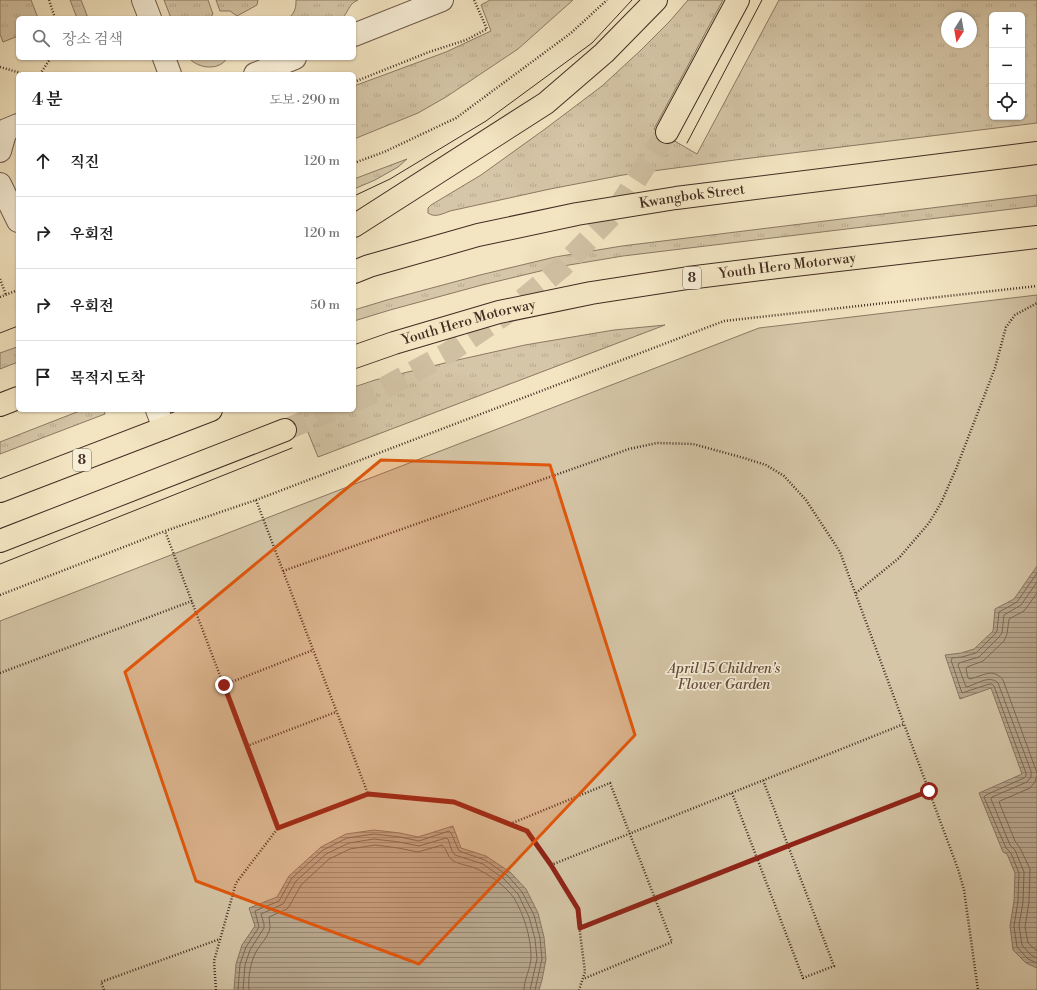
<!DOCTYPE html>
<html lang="ko">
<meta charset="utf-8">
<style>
:root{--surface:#fff;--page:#f6f6f6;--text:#222;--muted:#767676;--line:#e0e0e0}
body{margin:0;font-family:"Libre Bodoni","Noto Serif KR",serif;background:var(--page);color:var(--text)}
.controls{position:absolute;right:12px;top:12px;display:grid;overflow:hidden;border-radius:6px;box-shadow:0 1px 3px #0004}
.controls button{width:36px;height:36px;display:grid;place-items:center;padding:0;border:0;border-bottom:1px solid var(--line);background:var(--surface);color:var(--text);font:20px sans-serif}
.compass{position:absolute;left:941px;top:12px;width:36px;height:36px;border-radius:50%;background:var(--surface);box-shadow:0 1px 3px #0004;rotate:191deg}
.stop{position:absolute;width:12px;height:12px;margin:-9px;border:3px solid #8f2418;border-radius:50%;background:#fff}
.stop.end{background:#8f2418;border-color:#fff;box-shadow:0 1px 4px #0008}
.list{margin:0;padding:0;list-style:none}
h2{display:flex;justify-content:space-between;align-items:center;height:52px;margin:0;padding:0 16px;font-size:17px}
h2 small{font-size:13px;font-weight:400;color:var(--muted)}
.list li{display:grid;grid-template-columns:26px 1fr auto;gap:12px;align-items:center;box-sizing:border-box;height:72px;padding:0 16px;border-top:1px solid var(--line)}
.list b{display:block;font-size:15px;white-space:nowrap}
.list em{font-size:13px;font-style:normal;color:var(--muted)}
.icon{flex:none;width:22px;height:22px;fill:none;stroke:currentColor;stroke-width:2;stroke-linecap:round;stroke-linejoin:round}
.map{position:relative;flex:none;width:1037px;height:990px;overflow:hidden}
.search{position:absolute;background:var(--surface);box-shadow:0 1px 3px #0004;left:16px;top:16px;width:340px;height:44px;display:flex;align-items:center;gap:10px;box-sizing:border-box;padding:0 14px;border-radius:6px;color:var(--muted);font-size:15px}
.panel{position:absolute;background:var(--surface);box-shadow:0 1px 3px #0004;left:16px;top:72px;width:340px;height:340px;border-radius:6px}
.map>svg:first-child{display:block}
.grass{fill:url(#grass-tufts);stroke:#8c7964;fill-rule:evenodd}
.park{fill:#d5c6a7;stroke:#8c7964}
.water{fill:url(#water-rules);stroke:#897562}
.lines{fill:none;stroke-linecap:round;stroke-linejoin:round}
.shore{stroke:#7d6957;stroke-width:1}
.major-tunnel{stroke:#d0c0a2;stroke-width:22;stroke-dasharray:22 11;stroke-linecap:butt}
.minor-casing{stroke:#6f5a4a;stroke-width:24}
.major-casing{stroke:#432c22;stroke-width:24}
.highway-casing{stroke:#432c22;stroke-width:24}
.path{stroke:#432c22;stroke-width:2.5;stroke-dasharray:1 2;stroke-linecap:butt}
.minor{stroke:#f7eed7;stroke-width:22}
.major{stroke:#f3e5c2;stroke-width:22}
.highway{stroke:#f3e5c2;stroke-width:22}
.tram{stroke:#432c22;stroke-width:1}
.route{stroke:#8f2418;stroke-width:5}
.marked{fill:#e0570d;fill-opacity:0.2;stroke:#e0570d;stroke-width:3;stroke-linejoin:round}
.labels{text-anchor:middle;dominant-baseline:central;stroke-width:3.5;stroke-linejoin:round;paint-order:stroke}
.shield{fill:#f7eed7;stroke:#796658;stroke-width:1}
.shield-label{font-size:13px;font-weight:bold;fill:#432c22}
.street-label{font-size:14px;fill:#432c22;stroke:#f7eed7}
.park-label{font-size:14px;font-style:italic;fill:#604b3d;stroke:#f7eed7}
</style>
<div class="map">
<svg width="1037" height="990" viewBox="0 0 1037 990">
<defs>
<pattern id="grass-tufts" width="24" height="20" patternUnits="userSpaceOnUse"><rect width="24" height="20" fill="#d5c6a7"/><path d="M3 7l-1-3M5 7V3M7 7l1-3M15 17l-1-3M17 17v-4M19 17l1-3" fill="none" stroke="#b8aa8f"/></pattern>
<pattern id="water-rules" width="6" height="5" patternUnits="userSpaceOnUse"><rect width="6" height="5" fill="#b7a68c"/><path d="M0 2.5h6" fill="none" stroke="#968772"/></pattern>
</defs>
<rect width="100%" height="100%" fill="#f3e5c2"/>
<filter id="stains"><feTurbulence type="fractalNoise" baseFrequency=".005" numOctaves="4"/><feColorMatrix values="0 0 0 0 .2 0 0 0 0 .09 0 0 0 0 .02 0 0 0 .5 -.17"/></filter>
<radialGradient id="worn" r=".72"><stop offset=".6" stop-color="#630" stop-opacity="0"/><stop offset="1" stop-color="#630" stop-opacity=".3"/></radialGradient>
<path class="grass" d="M0,0H31L38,18H18V36L3,42L0,34Z
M70,0H81L88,18H77Z
M164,0H208L213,14L210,18H171Z
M216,0H258L257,5L237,16L230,11H220Z
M296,0H358C348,4 349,12 342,18H320L318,17L289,18C295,12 296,8 296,0Z
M490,0H573L518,49L446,97L418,113L354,139V86L446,52L491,31L481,5Z
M688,0H723L654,129L697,154L779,0H1037V123L735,160L623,175L550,189L450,211C442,214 435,218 428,213V208L431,205L481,175L545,129L602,86L641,50L670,21ZM992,15H1022V117H992ZM947,18H971V42H947Z
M189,58H227C220,71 198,69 189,58Z
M407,159L398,167L375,180L354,189V179Z
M1037,195V206L623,256L557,267L482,285L390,310L354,321V310L387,300L480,275L555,257L622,246Z
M665,325L318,457L299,410H354V387L375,380L453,361L525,345L614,330Z
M17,347L18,350V362L0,369V353Z
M82,410H104L105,414L0,454V442Z"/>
<path class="park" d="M1037,295V990H0V621L759,328Z"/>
<path class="water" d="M1037,566V968L1026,963L1013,950L1010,926L1014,901L1015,873L1007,854L1003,852L979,793L1022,774L991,688L960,699L945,655L961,653L974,649L993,631L995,609L1014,599Z
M453,826L461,848L486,856L510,872L526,889L538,913L544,937L546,959L542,980L539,990H234L236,964L242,945L255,926L249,908L277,897L289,876L321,847L346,834L374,830L400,833L418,837Z"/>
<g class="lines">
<path class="shore" d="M1037,573L1017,602L999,612L997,631L995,634L976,653L962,657L952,658L951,660L962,693L989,684H992L994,686L1026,773V776L1024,778L986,795L984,797L1006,848L1011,853L1019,873L1018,901L1014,926L1017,947L1028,959L1037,963
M1037,582L1021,605L1004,615L1002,633L999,637L979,657L959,663L958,665L966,687C976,685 989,674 998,683L1031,771V777L1027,782L992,797L991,799L1010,845L1015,850L1024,872L1023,902L1019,926L1022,945L1031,955L1037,958
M1037,593L1024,611L1009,619L1007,634L1004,641L983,661L967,667L966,669L968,678L970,679C983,676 993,667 1003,680L1037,773
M1037,776L1035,782L1030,788L1000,801L999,802L1015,841L1020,848L1030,869L1029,902L1025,927L1028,943L1037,951
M238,990L240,964L246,947L259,927L255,911L279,901L292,878L323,850L347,838L374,834L400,837L419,841L449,831L451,833L459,851L485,860L507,875L522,892L534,915L540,938L542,959L535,990
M243,990L245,965L250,950L264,928V924L261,914L283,904L296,881L326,854L349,843L374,839L399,842L419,846L446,838L448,839L452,851L455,855L483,864L504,879L518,894L529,917L535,939L537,959L530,990
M249,990C248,978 250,963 256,952C260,944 269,937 270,927C270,924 269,920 269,917L287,909L290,905L301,885L329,859L350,849L375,845L398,848L418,852L442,845C447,849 447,856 452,860C461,866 472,865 481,871C493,877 506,887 514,898C524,915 531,937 531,957C531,968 524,979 524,990"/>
<path class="major-tunnel" d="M354,401L382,389L448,353L504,315L562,267L616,211L667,132
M285,430L332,410"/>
<defs>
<path id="minor" d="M143,0L150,18
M354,35L442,0
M164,58L170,74
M255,74L295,58
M0,151L6,130L18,125
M0,184L18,221
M157,410L164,428"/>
<path id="major" d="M667,132L738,0
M354,226L546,103L604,53L656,0
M0,541L285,430"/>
<g id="highway">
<path id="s1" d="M354,272L369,266L478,235L577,214L676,198L1037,153"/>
<path id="s2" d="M354,357L394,343L499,312L591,293L688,278L786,266L1037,237"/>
<path d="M0,405L18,398"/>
<path d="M0,491L211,410"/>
</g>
</defs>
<use href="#minor" class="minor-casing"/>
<use href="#major" class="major-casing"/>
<use href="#highway" class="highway-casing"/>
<path class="path" d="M49,0L55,18
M0,67L24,74
M40,74L51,58
M354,82L429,52L466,40L487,29L474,0
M354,163L384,152L456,118L571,33L607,0
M0,279L6,295
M0,297L18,290
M256,500L724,321L1037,286
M283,571L629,449L657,443L693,444L744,458L766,465L784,476L806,500L840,552L904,724
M856,593L899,558L929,523L941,503L956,469L995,368L1006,327L1015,315L1037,303
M0,595L165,531
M0,673L192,601
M224,685L313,650
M247,746L336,712
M929,791L958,869L964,890L978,990
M732,793L803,978L834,966L763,780
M510,824L610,783L672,942L583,979
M278,828L165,531L256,500L368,794
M551,865L904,724L929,791L787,846L580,929
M104,990L101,982L220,939
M216,990L214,961L236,883L278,828L368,794L454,802L527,831L551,865L577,909L585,972L579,990"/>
<use href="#minor" class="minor"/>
<use href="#major" class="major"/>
<use href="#highway" class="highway"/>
<path class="tram" d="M687,143L762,0
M354,196L390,179L486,121L535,85L592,43L632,0
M0,333L18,326
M0,564L292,448"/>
</g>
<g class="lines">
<path class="route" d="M224,685L278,828L368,794L454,802L527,831L551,865L578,909L580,928L788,846L929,791"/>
</g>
<path class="marked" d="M381,460L550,465L635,735L419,964L196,881L125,672Z"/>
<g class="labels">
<g class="shield">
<rect x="683" y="267" width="18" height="22" rx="3"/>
<rect x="73" y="449" width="18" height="22" rx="3"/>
</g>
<g class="shield-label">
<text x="692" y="278">8</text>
<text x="82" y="460">8</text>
</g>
<g class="street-label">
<text stroke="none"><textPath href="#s1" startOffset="347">Kwangbok Street</textPath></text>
<text stroke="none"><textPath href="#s2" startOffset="444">Youth Hero Motorway</textPath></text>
<text stroke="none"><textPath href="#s2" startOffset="120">Youth Hero Motorway</textPath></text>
</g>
<g class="park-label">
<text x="724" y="669">April 15 Children's<tspan x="724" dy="16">Flower Garden</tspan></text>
</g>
</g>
<rect width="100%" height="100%" filter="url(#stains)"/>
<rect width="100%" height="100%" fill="url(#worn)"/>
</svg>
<div class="controls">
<button>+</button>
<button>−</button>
<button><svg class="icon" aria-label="locate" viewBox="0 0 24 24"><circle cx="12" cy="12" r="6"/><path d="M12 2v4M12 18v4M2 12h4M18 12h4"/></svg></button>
</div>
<svg class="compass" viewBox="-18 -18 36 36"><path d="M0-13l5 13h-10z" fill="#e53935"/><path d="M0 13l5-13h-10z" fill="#767676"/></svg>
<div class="stop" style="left:929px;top:791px"></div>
<div class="stop end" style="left:224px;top:685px"></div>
<div class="search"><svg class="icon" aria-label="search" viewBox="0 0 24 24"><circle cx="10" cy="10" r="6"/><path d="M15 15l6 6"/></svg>장소 검색</div>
<section class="panel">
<h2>4 분<small>도보 · 290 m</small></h2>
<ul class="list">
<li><svg class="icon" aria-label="ahead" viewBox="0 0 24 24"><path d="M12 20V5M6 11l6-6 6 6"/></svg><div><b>직진</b></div><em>120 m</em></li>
<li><svg class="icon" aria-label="right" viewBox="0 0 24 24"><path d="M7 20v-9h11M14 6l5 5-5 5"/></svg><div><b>우회전</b></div><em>120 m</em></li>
<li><svg class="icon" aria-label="right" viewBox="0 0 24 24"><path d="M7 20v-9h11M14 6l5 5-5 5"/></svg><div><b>우회전</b></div><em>50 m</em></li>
<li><svg class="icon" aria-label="arrive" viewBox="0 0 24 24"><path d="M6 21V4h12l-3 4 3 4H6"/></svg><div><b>목적지 도착</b></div></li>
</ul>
</section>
</div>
